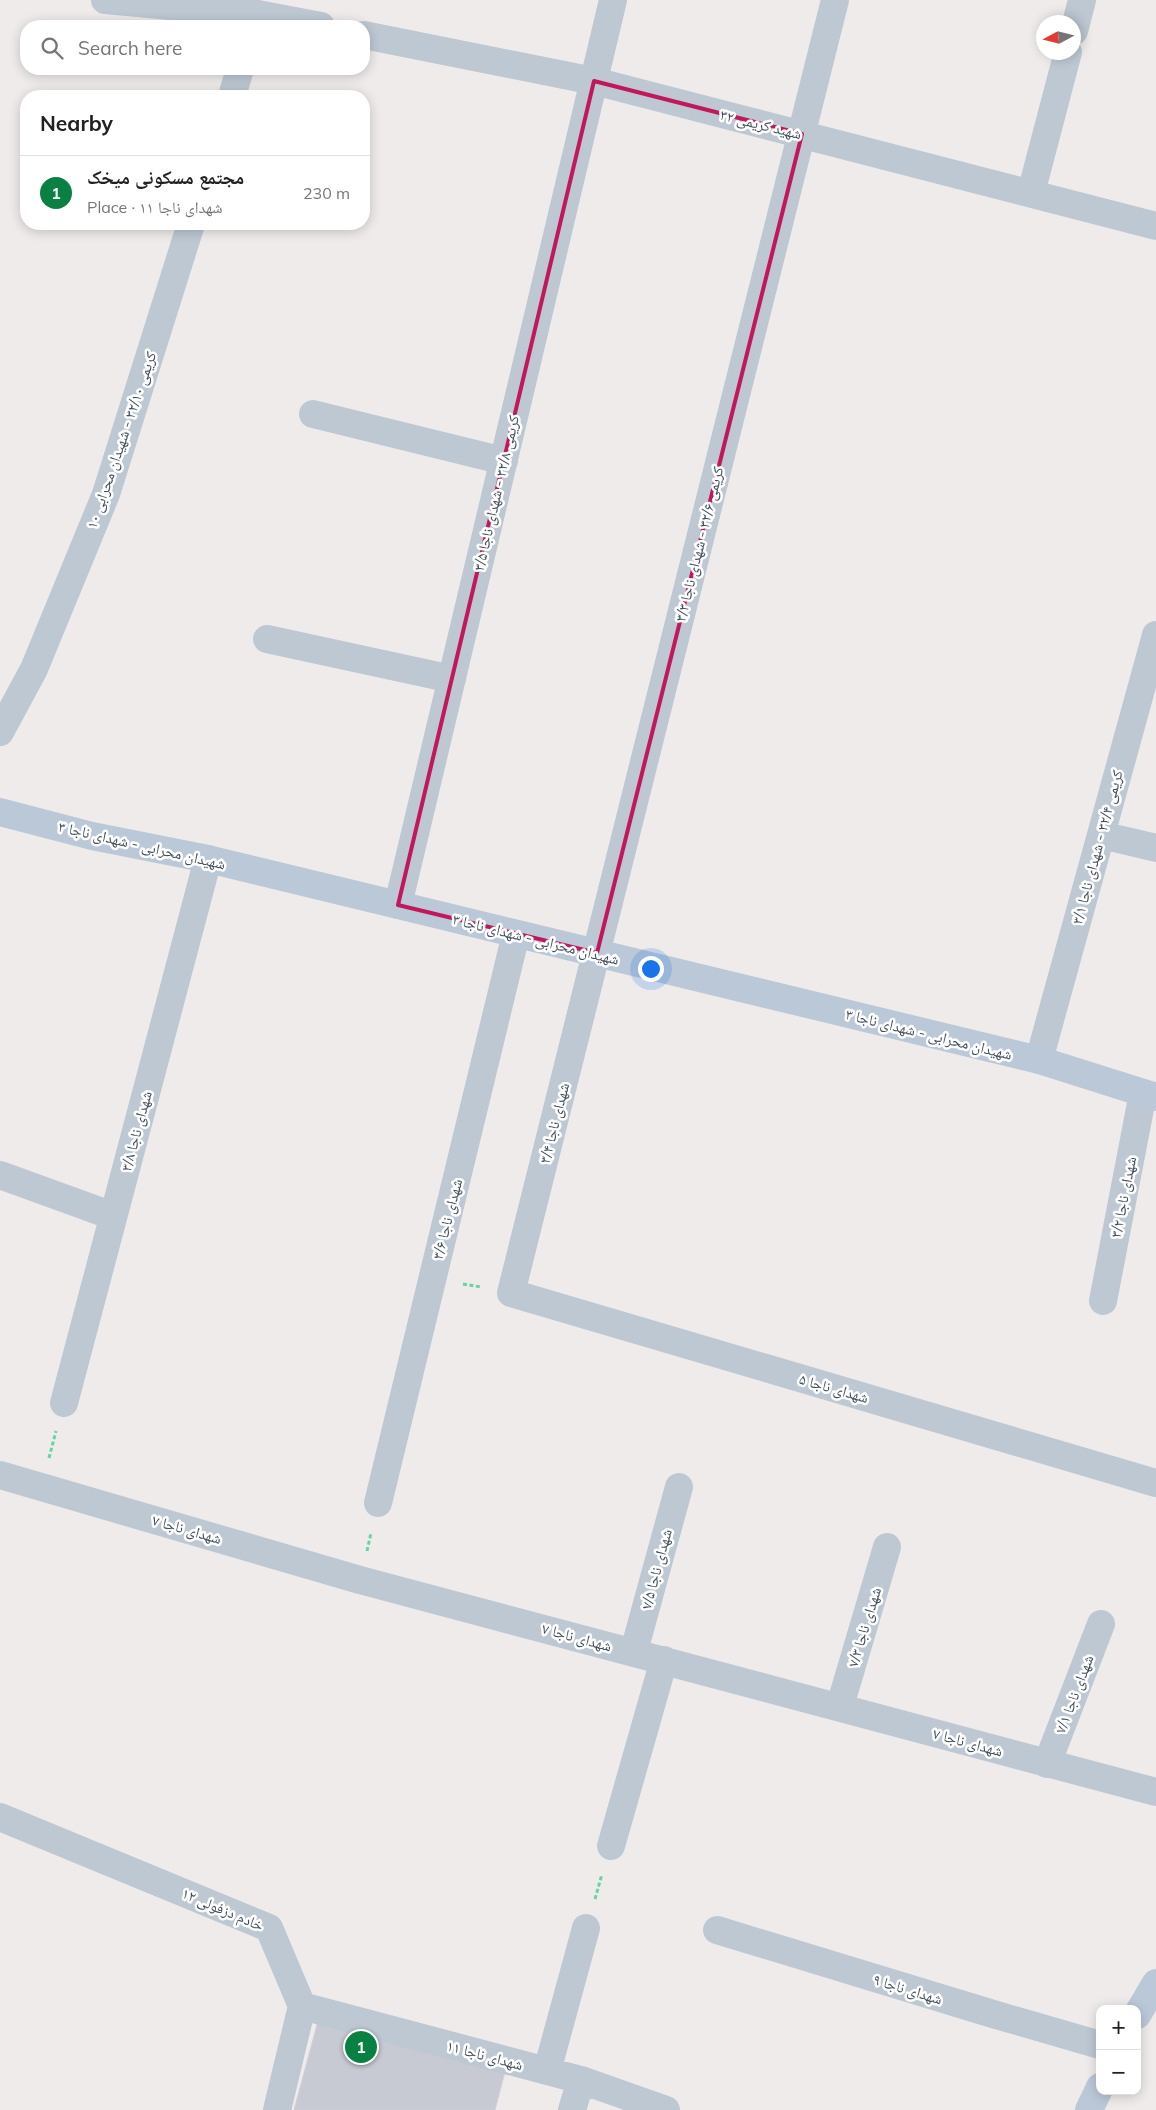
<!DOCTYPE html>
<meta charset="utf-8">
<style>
:root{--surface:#fff;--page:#f6f6f6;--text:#202124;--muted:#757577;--line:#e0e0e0;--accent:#0b8043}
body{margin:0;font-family:Mulish,"Noto Naskh Arabic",sans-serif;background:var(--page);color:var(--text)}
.controls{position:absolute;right:15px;bottom:15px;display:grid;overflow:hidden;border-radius:10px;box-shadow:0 2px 12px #0003}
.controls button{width:45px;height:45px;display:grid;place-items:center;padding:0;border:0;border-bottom:1px solid var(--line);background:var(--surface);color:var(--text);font:25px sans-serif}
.compass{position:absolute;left:1036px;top:15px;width:45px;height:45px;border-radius:50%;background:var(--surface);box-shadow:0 2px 12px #0003;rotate:263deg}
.you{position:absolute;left:650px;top:968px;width:18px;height:18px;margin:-12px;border:4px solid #fff;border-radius:50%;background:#1a73e8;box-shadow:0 0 0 8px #1a73e833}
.badge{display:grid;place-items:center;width:32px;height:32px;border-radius:50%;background:var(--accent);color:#fff;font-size:16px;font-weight:700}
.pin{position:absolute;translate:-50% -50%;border:2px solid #fff;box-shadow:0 1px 5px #0006}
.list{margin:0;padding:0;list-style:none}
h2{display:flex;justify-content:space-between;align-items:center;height:65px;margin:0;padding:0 20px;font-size:21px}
h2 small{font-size:16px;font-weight:400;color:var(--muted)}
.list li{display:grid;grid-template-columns:32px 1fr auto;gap:15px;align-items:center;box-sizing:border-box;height:75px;padding:0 20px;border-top:1px solid var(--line)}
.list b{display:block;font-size:19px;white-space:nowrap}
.list p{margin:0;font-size:16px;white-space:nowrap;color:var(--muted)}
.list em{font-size:16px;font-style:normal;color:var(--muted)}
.icon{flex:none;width:28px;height:28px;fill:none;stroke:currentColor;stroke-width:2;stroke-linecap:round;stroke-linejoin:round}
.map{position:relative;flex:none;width:1156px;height:2110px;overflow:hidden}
.search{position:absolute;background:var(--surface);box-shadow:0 2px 12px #0003;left:20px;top:20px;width:350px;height:55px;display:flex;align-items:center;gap:12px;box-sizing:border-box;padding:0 18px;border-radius:20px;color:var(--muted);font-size:19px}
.panel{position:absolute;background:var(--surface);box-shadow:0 2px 12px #0003;left:20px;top:90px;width:350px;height:140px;border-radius:20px}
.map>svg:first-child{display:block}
.building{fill:#c7cad2;stroke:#cfd1d8}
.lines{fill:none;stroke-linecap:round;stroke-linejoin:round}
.path{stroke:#68d4a0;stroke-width:3;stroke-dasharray:4 2.5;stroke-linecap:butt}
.street{stroke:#bdc8d3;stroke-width:28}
.secondary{stroke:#bbc8d8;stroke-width:28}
.marked{fill:none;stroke:#c2185b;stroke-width:4;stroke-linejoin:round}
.labels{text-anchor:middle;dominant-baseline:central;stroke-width:5;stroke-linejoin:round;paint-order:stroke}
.street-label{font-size:15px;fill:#424f5b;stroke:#fff}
</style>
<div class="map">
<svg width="1156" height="2110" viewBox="0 0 1156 2110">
<rect width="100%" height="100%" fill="#efebeb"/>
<path class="building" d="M318,2021L505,2072L495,2110H294Z"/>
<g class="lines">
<path class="path" d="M463,1284L481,1287
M49,1458L56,1431
M367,1551L371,1533
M595,1899L602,1874"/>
<path class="street" d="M105,0L258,14L321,26
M835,0L511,1293L1156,1483
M1074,31L1082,0
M364,35L594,81L1156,226
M232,96L240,69
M1031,193L1068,52
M313,414L504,461
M267,639L452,679
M0,732L34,669L106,494L191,224
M1101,835L1156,848
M398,905L613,0
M1039,1060L1156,635
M0,1175L113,1216
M1103,1301L1143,1093
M64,1403L208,859
M0,1475L360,1580L1156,1792
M378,1503L516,934
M634,1651L679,1487
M840,1706L887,1547
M1047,1764L1101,1624
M0,1817L269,1928L302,2006L277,2110
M611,1846L664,1660
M717,1930L993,2014L1100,2045
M302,2006L581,2080L666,2110
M547,2071L586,1928
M572,2110L581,2080"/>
<path class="secondary" d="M0,812L92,836L208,859L1039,1060L1156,1097
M1137,2015L1156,1983
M1089,2110L1100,2087"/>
</g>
<path class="marked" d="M594,81L802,134L597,953L398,905Z"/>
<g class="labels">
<g class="street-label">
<text transform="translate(761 124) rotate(14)">شهید کریمی ۳۲</text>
<text transform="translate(121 440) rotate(-71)">کریمی ۳۲/۱۰ - شهیدان محرابی ۱۰</text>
<text transform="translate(496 493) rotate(-77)">کریمی ۳۲/۸ - شهدای ناجا ۳/۵</text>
<text transform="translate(699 544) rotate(-76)">کریمی ۳۲/۶ - شهدای ناجا ۳/۳</text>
<text transform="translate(142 845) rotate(13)">شهیدان محرابی - شهدای ناجا ۳</text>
<text transform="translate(1097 847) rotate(-75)">کریمی ۳۲/۴ - شهدای ناجا ۳/۱</text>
<text transform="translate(536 939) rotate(14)">شهیدان محرابی - شهدای ناجا ۳</text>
<text transform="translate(929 1034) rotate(14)">شهیدان محرابی - شهدای ناجا ۳</text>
<text transform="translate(554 1123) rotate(-76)">شهدای ناجا ۳/۴</text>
<text transform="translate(136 1131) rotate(-75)">شهدای ناجا ۳/۸</text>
<text transform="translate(1123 1197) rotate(-79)">شهدای ناجا ۳/۲</text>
<text transform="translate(447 1219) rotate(-76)">شهدای ناجا ۳/۶</text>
<text transform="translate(834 1388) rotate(16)">شهدای ناجا ۵</text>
<text transform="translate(187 1529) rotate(16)">شهدای ناجا ۷</text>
<text transform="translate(656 1569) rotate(-75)">شهدای ناجا ۷/۵</text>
<text transform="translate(864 1627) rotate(-73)">شهدای ناجا ۷/۳</text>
<text transform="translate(577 1637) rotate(15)">شهدای ناجا ۷</text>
<text transform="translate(1074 1694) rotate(-69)">شهدای ناجا ۷/۱</text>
<text transform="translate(968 1742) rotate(15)">شهدای ناجا ۷</text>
<text transform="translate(223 1909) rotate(23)">خادم دزفولی ۱۲</text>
<text transform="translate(908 1989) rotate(17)">شهدای ناجا ۹</text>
<text transform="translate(485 2055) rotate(15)">شهدای ناجا ۱۱</text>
</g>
</g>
</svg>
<div class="controls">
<button>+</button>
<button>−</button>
</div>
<svg class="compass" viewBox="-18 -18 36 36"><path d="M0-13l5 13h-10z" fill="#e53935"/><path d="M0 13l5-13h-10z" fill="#757577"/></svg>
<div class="you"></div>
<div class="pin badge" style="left:361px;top:2047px">1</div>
<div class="search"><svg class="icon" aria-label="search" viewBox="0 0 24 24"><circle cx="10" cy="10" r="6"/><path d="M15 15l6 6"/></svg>Search here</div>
<section class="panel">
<h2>Nearby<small></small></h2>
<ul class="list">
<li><span class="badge">1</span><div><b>مجتمع مسکونی میخک</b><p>Place · شهدای ناجا ۱۱</p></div><em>230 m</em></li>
</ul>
</section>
</div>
